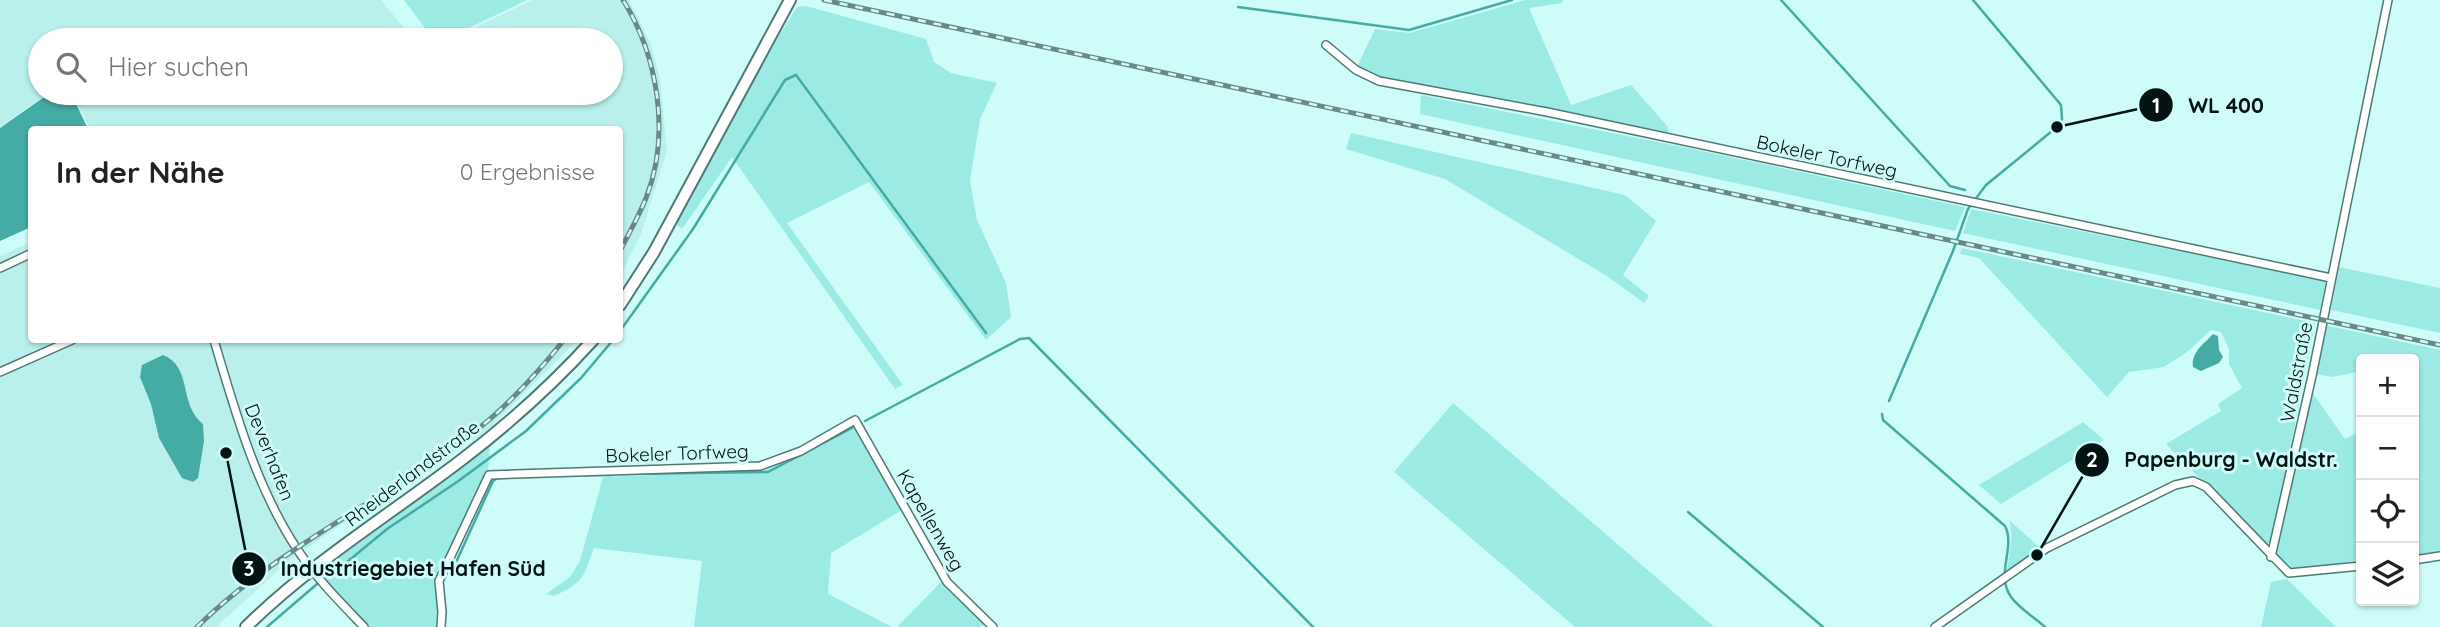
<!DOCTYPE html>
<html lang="de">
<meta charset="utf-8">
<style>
:root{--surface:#fff;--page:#f6f6f6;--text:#222;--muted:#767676;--line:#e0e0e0}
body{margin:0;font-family:Quicksand,sans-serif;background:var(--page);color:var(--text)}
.controls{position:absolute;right:21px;bottom:21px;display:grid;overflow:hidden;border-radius:7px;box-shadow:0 2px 5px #0004}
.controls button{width:63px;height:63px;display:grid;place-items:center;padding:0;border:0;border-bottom:2px solid var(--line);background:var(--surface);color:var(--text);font:35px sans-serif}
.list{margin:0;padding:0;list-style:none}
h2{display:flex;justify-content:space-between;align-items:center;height:91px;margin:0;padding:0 28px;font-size:30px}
h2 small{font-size:23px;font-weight:400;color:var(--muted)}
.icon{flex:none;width:38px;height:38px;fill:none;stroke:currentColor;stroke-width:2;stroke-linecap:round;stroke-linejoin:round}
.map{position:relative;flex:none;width:2440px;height:627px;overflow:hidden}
.search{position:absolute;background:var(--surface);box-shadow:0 2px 5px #0004;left:28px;top:28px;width:595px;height:77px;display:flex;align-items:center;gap:18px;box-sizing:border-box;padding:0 24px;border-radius:38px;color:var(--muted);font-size:26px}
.panel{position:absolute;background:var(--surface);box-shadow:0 2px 5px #0004;left:28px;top:126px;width:595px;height:217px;border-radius:7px}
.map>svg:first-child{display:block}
.built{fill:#b9f0ec}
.green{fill:#9bebe4}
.water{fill:#44aba5}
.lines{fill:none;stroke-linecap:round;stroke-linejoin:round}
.stream{stroke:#44aba5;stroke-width:2.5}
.street-casing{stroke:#4e7975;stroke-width:10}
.secondary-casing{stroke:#4e7975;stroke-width:14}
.street{stroke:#fff;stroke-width:7}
.secondary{stroke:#fff;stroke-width:10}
.rail-casing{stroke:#6a8986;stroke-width:5}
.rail{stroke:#cefcf8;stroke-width:2.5;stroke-dasharray:8;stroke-linecap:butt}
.labels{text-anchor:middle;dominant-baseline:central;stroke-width:6;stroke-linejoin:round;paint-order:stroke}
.street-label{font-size:19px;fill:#031312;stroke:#cefcf8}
.leader{fill:none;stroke:#031312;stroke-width:2.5}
.callout-dot{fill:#031312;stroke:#cefcf8;stroke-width:2.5}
.mark-label{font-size:21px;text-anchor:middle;font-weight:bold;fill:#fff}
.callout-label{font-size:21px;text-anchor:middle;font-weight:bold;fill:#031312;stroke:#cefcf8;stroke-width:6;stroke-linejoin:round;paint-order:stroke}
</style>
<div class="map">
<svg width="2440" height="627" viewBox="0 0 2440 627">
<rect width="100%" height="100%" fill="#cefcf8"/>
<path class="built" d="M0,0H381L414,40H40V93H48L0,127Z
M532,0H629L650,42L660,79L667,151L641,234L620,276V130L90,129L72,93H611V40H449Z
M31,242L32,340H577L486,432L354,516L292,558L216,627H0V256Z"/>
<path class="green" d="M404,0H527L444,40H434Z
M1525,0H1563L1562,3L1529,8L1571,105L1631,85L1668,127L1669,133L1379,77L1357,67L1375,29L1410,33Z
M806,6L926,39L934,62L951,73L997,83L980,119L970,181L977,220L1006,283L1011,317L986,340L869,182L787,223L903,385L895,389L732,157L682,229L674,222L776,40L797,7Z
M1421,95L1688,148L1965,207L1955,231L1420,114Z
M1351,133L1625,195L1656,221L1623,275L1649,296L1644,303L1607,276L1445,179L1346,149Z
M1971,209L2326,281L2320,310L1963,233Z
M1962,248L2315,323L2272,541L2265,545L2166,444L2221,411L2218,404L2242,388L2229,364V349L2221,332L2211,330L2187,352L2164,367L2129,372L2107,397L1979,258L1960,254Z
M2339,267L2440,288V333L2331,310Z
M2325,325L2440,350V553L2414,556V359H2361V371L2332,377L2316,374Z
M2312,392L2345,439L2361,431V562L2289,570L2275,555Z
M1453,403L1714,627H1575L1394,472Z
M2083,422L2104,440L2001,504L1979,485Z
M854,424L902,510L831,553L828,594L892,627H694L702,561L594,548C583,577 585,582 554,596L546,594L570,577L580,561L603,477L760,469Z
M490,447L488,471L436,582L440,611L439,627H369L329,586L323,577L325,568Z
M2009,520L2040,548L2007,572L2012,534Z
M2287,579L2336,627H2261L2271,582Z
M942,581L984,624L981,627H897Z"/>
<path class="water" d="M50,93H71L88,129L32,130L31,227L0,241V128Z
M2213,334L2218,336L2219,350L2223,357L2219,363L2201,371L2193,367C2191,352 2203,345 2213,334Z
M163,355C193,367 178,404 203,424L204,441L198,478L193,482L182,478L159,438L151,404L140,377L142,365Z"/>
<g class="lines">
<path class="stream" d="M1781,0L1950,186L1965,190
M1238,7L1409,30L1512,0
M620,331L693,229L785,80L796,75L986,333
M1889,401L1953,251L1968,209L1986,185L2057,127L2062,119L2061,105L1973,0
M1882,414L1883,420L2005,526C2016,547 1995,574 2011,597C2019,608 2035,618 2045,627
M865,421L1020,339L1029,338L1313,627
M622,474L768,472L852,428
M581,475H611
M1688,512L1823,627
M453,569L493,481L498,478
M335,572L387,529L457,482L526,431L581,378L613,340
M267,627L317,584"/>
<defs>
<path id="street" d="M1326,45L1356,70L1379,81L1547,112L2331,278
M0,268L32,253
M214,340C235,411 256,487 297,549C316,578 340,602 364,627
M0,372L72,340
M2271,557L2312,376L2388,0
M2414,560L2440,556
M441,627L442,612L439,581L489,475L760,466L801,451L855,420L947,582L993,627
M1935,627L2047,548L2175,485L2193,481L2206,487L2289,573L2361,566"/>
<path id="secondary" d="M620,305L654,252L790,0
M246,627C312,562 391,514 464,458C511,422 554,383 593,340"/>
</defs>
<use href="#street" class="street-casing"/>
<use href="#secondary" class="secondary-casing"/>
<use href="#street" class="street"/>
<use href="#secondary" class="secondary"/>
<defs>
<path id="rail" d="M824,0L2440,345
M620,251C629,233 639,216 646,198C671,135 658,56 623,0
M197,627C278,547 390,497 479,428C511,403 539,371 564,340"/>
</defs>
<use href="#rail" class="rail-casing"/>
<use href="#rail" class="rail"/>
</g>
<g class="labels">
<g class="street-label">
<text transform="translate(1827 156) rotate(12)">Bokeler Torfweg</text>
<text transform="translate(2296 372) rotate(-79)">Waldstraße</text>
<text transform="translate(270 452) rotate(68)">Deverhafen</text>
<text transform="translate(677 453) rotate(-2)">Bokeler Torfweg</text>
<text transform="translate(412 473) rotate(-37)">Rheiderlandstraße</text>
<text transform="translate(931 520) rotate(60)">Kapellenweg</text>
</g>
</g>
<path class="leader" d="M2057 127L2156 105M2037 555L2092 460M226 453L249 569"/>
<g class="callout-dot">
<circle cx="2057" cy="127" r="7"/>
<circle cx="2037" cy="555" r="7"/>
<circle cx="226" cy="453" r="7"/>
<circle cx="2156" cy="105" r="18"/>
<circle cx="2092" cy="460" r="18"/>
<circle cx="249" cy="569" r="18"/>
</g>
<g class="mark-label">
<text x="2156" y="113">1</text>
<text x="2092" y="467">2</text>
<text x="249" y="576">3</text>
</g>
<g class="callout-label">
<text x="2226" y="113">WL 400</text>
<text x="2231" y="467">Papenburg - Waldstr.</text>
<text x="413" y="576">Industriegebiet Hafen Süd</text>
</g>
</svg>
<div class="controls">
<button>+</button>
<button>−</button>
<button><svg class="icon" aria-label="locate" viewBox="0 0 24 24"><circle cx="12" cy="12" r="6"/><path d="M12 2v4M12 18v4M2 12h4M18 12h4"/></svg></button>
<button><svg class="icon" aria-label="layers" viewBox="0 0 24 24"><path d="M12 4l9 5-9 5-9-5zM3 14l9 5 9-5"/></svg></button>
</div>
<div class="search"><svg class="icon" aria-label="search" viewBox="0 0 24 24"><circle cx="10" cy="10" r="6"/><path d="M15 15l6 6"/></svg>Hier suchen</div>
<section class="panel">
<h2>In der Nähe<small>0 Ergebnisse</small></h2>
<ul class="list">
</ul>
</section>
</div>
